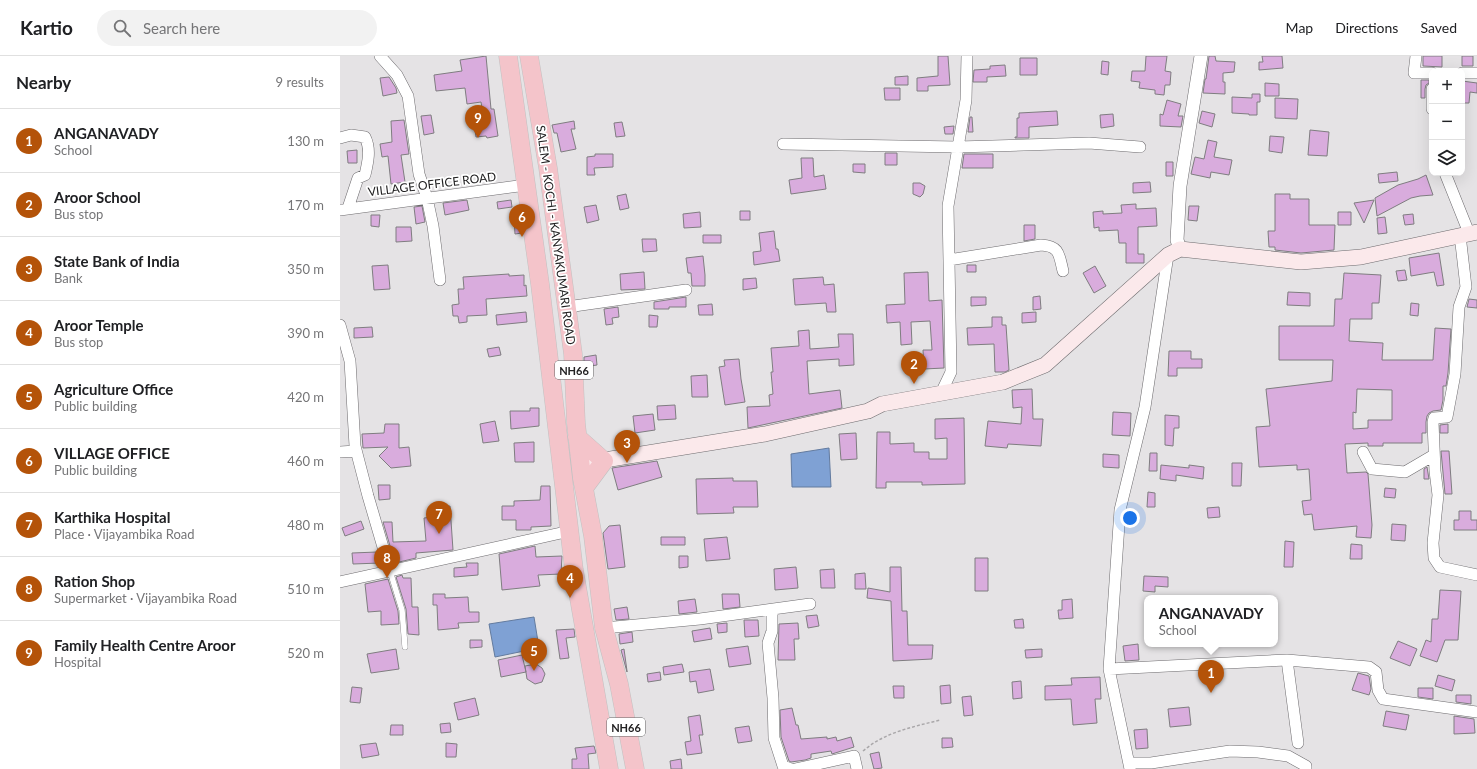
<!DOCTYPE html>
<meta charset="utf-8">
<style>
:root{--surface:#fff;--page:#f2f2f2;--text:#202124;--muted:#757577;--line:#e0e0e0;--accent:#b45309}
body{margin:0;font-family:Lato,sans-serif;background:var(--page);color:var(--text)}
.controls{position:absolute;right:12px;top:12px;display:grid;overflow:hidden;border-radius:8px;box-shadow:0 4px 16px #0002}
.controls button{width:36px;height:36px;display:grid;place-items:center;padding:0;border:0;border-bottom:1px solid var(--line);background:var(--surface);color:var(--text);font:20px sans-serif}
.you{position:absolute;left:790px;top:462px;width:14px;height:14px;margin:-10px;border:3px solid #fff;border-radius:50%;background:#1a73e8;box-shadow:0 0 0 6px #1a73e833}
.badge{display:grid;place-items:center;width:26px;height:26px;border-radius:50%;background:var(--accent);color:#fff;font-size:13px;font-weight:700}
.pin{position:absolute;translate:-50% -33px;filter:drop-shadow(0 1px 2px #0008)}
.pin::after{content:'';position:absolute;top:21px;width:14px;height:12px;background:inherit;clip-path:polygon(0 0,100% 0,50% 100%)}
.popup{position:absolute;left:804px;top:539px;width:134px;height:52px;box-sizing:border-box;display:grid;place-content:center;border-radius:8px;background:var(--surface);filter:drop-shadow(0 1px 3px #0005);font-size:13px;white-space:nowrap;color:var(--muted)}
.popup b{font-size:15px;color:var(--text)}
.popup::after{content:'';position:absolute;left:50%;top:100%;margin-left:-8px;border:8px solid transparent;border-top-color:var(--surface)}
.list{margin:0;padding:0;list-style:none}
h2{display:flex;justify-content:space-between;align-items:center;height:52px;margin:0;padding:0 16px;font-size:17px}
h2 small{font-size:13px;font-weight:400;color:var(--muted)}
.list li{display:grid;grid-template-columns:26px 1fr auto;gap:12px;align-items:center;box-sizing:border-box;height:64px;padding:0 16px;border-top:1px solid var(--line)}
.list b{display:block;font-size:15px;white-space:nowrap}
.list p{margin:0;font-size:13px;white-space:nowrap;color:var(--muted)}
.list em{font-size:13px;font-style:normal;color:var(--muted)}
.icon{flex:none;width:22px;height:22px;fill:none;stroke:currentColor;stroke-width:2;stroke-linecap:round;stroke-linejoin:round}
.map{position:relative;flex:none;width:1137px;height:713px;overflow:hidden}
header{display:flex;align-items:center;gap:24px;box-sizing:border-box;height:56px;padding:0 20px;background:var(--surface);border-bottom:1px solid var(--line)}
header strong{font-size:19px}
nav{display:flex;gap:22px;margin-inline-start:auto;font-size:14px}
.search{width:280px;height:36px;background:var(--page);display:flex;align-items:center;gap:10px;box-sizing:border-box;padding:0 14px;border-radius:22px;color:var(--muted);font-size:15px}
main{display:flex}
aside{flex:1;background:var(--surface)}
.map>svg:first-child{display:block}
.water{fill:#7fa1d4;stroke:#637b9f}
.building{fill:#d9acdd;stroke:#7f7d80;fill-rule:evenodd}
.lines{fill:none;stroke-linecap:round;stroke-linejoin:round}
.service-casing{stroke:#6d6b6e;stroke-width:6}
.minor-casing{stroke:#6d6b6e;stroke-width:12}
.tertiary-casing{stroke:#6d6b6e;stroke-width:14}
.secondary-casing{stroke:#6d6b6e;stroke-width:16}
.trunk-casing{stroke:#c1c1c1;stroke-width:19}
.path{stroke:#a9a7a9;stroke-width:1.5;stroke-dasharray:3 2;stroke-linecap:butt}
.service{stroke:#fff;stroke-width:5.5}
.minor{stroke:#fff;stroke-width:11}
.tertiary{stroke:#fff;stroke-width:13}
.secondary{stroke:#fbe9eb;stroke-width:15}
.trunk{stroke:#f4c4ca;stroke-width:18}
.labels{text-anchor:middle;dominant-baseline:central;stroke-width:3.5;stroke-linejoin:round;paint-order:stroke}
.shield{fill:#fff;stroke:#646464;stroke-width:1}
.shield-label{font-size:11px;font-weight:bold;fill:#222122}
.street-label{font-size:12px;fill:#222122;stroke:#fff}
</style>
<header>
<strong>Kartio</strong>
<div class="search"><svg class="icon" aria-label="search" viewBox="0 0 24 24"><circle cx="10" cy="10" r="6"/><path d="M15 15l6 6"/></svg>Search here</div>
<nav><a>Map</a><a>Directions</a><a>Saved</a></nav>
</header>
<main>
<aside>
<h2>Nearby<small>9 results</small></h2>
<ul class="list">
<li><span class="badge">1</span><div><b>ANGANAVADY</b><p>School</p></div><em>130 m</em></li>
<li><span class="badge">2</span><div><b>Aroor School</b><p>Bus stop</p></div><em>170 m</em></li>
<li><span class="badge">3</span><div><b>State Bank of India</b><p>Bank</p></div><em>350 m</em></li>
<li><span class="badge">4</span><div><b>Aroor Temple</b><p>Bus stop</p></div><em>390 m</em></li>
<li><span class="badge">5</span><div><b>Agriculture Office</b><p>Public building</p></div><em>420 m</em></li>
<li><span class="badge">6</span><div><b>VILLAGE OFFICE</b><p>Public building</p></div><em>460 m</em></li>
<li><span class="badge">7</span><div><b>Karthika Hospital</b><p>Place · Vijayambika Road</p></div><em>480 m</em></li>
<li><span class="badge">8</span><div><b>Ration Shop</b><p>Supermarket · Vijayambika Road</p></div><em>510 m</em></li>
<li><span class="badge">9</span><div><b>Family Health Centre Aroor</b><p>Hospital</p></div><em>520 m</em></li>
</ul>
</aside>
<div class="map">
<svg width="1137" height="713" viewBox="0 0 1137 713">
<rect width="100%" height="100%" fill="#e5e3e5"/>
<path class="water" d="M489,392L491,431H452L451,398Z
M194,561L199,592L155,601L149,568Z"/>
<path class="building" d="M146,0L151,53H154L158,80L147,82L146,80L136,81L134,66L144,64L141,46L127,48L125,32L96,35L94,19L122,15L120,4Z
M598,0H608L610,29L588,30V35H577V22L598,20Z
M806,0H827L825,15L831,16L830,29H825L824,39L815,38V34L799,32L800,26L791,25L792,15H805Z
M869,0H875L876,5L895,6L894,16L883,17V26H885V38L863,37L865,23H866Z
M922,0H942L943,12L919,14V6H923Z
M1083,0H1102V11L1083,10Z
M1122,0H1133V10H1122Z
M680,2H697V19H680Z
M762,5L769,6L768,19L761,18Z
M665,9L666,20L647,21V26H633L634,14L650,13V10Z
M568,20V29H555V21Z
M49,21L56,32L57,37L43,40L40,22Z
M1081,24H1089V27L1086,29L1085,33V42H1081Z
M1122,25L1137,27V37L1130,36L1129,47H1122Z
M925,27L939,28V40H925Z
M544,32H560V44H545Z
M912,38H920V46H917V59H909V58L892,57V41L912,42Z
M935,42L958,43L957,63L935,62Z
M827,44L841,48L838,60H843L841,71L820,70V58L823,59Z
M717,55L718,69L689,71V82H675V81H677V62H679V57Z
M862,55L875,58L872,71L859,67Z
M773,58L774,70L761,72L760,59Z
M91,59L94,77L84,79L81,60Z
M630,61H632L633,76H628Z
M64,64L69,98L61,99L65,126L51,128L48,100L42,101L40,88L52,86L51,65Z
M234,65L235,73H231L236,93L221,96L217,77H214L212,69Z
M282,66L285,80L276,81L274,67Z
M614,70L613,78H605L604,71Z
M970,74L989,76L987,100L968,99Z
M930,80L944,81L942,97L929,95Z
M868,84L877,86L874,101L892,104L889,119L871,116L870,122L851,118L855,101L864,103Z
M17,94V107H8L7,95Z
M545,97H557V109H545Z
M255,98H273V111L254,112L255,119H247V101L255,100Z
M624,98H653V112H622Z
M461,102H473L474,121L484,119L486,133L451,138L449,124L462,122Z
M826,106H833V120H826Z
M513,108H525V117L513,116Z
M1057,116L1058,125L1039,127L1038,118Z
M1086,119L1093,139L1080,140L1071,142L1037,160L1035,142L1058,129L1078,123Z
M810,126L811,136L793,137V127Z
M573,127H580L585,130L583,138L580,141L573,138Z
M286,138L289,152L280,154L277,140Z
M935,138H950V143H969V169H995L994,194L961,197L935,194V191H929L928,175H935Z
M127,144L129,154L105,159L103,147Z
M171,144L172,151L158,153L157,146Z
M1034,144L1024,167L1014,147Z
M796,148V153L816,152L817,170L798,171V198H804V207H786V187H779L778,174L759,175V171L754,172L753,156L763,155V158L782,157L781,149Z
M256,149L259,164L247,167L244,151Z
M82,150L85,166L76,168L74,151Z
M849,150H859L857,165L848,164Z
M400,155H410V164H400Z
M360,156L361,171L344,172L343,158Z
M998,156H1011V169H998Z
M1073,158L1074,168L1065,169L1063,159Z
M31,159H40L39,171L31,170Z
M180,161L182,177L175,178L174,162Z
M1045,161L1047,177L1038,178L1037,162Z
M684,169H695V183L684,185Z
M56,171H71L72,185L56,186Z
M434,175L436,193H438L440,205L414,209L413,196L421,195L419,177Z
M363,179H381V187H363Z
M302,183H316L317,195L303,196Z
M1099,197L1104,229L1097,230L1094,216L1071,220L1069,202Z
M363,200L365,219V230H352L351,217H348L346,202Z
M48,209L50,233L34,234L32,210Z
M627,209H636V216H627Z
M755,210L766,230L754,237L743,217Z
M1065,214L1067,224L1058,225L1056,215Z
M304,216L305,233L281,234L280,218Z
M588,216L589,245L602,244L604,312L584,313L583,294H592L590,265L571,266L572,288L561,289L560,266L547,267L546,249L565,248L564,217Z
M1004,217L1041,219L1039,247H1032V263H1010L1009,285L1043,287L1042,304H1093L1095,272L1111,273L1108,317L1106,330H1103V344L1101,354L1093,355L1089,357L1087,360L1086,366V377H1082V387H1043V390H1028V387L1005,388L1007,417L1026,416L1028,418L1032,469L1031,482L1016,481L1017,470L974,474L972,458L964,459L962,445L971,444L969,413L957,414V409L919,411L916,371L930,370L926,333L992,325L993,304H939V270H994L995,243H1002ZM1017,333L1052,334V364H1028V372L1013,373V356L1016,357Z
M169,218V220L184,219V230L186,229L187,240L146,243L147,259L127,260V266L119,267L118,260H113L112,249L119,248L118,233H124L123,221Z
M483,221L484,229L494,228L496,256H487L486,247L455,249L453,223Z
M416,222L417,232L403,234V223Z
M948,236L970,237V250L947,249Z
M700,240L701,253L693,254V241Z
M346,241V251H329V253H314V246Z
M631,241H646V249L631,250Z
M1129,243L1137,244V252L1127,251Z
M1071,247L1079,248L1078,260L1070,259Z
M372,248L373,259H359L358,249Z
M278,251L279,261L272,262L273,268L266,269L264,253Z
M186,256L187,266L157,269L156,259Z
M696,256V266L682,267V257Z
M309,259L318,260L317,271H309Z
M652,261H662V269H666L669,314L665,316H655L654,288L628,289L627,272L652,271Z
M32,271L33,281L14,282V272Z
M469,274L470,293L499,291L498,278H513L514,309L499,310V303L467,305L469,338L500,334L502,352L408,372L407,351L430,350L429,339L433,338L431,316H433L431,292L459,290L458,275Z
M159,291L161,299L149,301L147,293Z
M829,295H851V303H862V312H837V320H828Z
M256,299L257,309L244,311V301Z
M399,303L401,323L405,346L385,349L379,311L385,310L384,304Z
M367,319L368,341H352L351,320Z
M692,333L693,363H703L701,390L668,388L667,392L645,390L648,365L681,368L682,351L673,352L672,334Z
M335,349L336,363L318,364L317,350Z
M190,352H199V370L171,373L170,355H190Z
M773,356L791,357L790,380L772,379Z
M313,358L315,374L295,377L293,360Z
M825,359L839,360V372H834L833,390L825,389Z
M624,362L625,428L582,429V426H546V432H536L537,376H550V388L574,387V396H589V403H607V382L595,383V363Z
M155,365L159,385L143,387L140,368Z
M45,368H59V392L69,391L71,410L51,412L39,400L48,391L23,392L22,378L44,377Z
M1108,368V377H1100V369Z
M516,377L517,403L501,404L499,378Z
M194,386V406H175L174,387Z
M1101,395H1109L1112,438H1105Z
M810,397H817V415H809Z
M763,398L779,399V412L763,411Z
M317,405L322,421L278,434L272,412Z
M892,407H902L901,430H892Z
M821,409L849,412V409L864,411L863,423L836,419V425L820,423Z
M1087,411L1089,423H1084V413Z
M393,422V425H417L418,451H393L394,457L357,458L356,423Z
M38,429H50V443L39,444Z
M201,430H210L211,470L191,471V474H176V464H162V450H174V445L200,444Z
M1045,432L1056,433L1055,442L1044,441Z
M808,436L815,437V451H807Z
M110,450L113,494L76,497V502L55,507L43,466H52L53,486L86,485L84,462L93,461L92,451Z
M879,451L880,461L868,462L867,452Z
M1119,455H1131V464H1137V474H1114V464H1119Z
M21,465L24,473L5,480L2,472Z
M1052,468L1066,469L1065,485L1051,484Z
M280,469L285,511L268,513L263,477L269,470Z
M321,481H345V489H321Z
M387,481L390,503L366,505L364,483Z
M945,485L954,486L953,511H944Z
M1011,488L1022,489V503H1010Z
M195,490L196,501L222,500L221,518L198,519L200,530L162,534L159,498Z
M37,496L40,507L13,508L12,497Z
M339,500H348V511L339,512Z
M635,502H648V535H635Z
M126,507H138V519L114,521V512L127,511Z
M456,511L458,532L435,534L434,513Z
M550,511H561L562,555H567L568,589H593L592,603L553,605L551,545L527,542L528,532L550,536Z
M494,513L495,532H481L480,514Z
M525,517L526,533H515V518Z
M62,519L63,522H71L72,551H78L79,579L68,578L66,553L56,521Z
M804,520L828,521V531L815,530V536L803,535Z
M48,523L58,555L59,568L41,569V555L28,556L25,528Z
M1100,534L1121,535L1118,584H1105L1097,606L1080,600L1086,584L1091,586L1092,563H1098Z
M93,538H105V542L128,541L129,556H139V566L118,567L119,572L98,574L97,549H93Z
M382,538H399L400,551L383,553Z
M355,543L357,556L339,558L338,545Z
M732,543L733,562L719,563L718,554H722V544Z
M287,551L289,563L276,564L274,553Z
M477,559L479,570L468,572L466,560Z
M683,563L684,572H675L674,564Z
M404,564H418L419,580L405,581Z
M387,567V576L378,577L377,568Z
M458,567L459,583H454L455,604H438L439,568Z
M370,572L372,583L354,586L352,575Z
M234,573L235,581L226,582L229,602L220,603L216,574Z
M292,576L293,586L280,588L279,578Z
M130,584H142V591L130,592Z
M1058,585L1077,593L1070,610L1050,602Z
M798,588L799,604L785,605L783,590Z
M408,590L411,608L389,611L386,593Z
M56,593L59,613L31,617L27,598Z
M284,593L287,615V616L281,594Z
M702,593V601L686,602L685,594Z
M182,599L186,616L161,621L158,604Z
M196,608L202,612L205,618L202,626L195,628L187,623L185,610Z
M342,608L344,616L324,619L323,611Z
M370,613L374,634L358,637L356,625L350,626L349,616Z
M320,616L321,624L308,626L307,618Z
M1018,617L1029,620L1031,633L1029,639L1012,634Z
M1098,619L1115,624L1112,635L1095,630Z
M760,621L761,643H755L757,667L733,669L731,643L705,644V630L732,629L731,622Z
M681,625L682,642L673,643L672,626Z
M610,629L611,647L601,648L600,630Z
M553,630H564V642H554Z
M12,631L22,632L20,647L10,646Z
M1078,632H1093V643L1078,641Z
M1116,639H1131V648L1116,646Z
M631,640L633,659L624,660L622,641Z
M135,642L139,659L118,664L114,647Z
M849,651L851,669L830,671L828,653Z
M452,652L456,669H458L461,683L487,681V683L496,681L497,685L511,681L514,691L492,698L491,695L471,698V702L465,704L451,706L449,705L441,681L440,654Z
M1046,655L1069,659L1066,674L1043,670Z
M360,659L363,679H359L362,697L347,699L345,686L351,685L348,661Z
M1114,660L1134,663L1135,677L1114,678Z
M110,667L111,676L101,677L100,668Z
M51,669H63V679H50Z
M409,670L412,685L398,687L395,672Z
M807,673L808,692L796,693L794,674Z
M602,682H612L613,691L602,692Z
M36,687L39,699L22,702L20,689Z
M106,687L117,688L116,701H106Z
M254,690L256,697L248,698L249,713H232V703H237L235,692Z
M539,696L542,712L534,713L530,698Z
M341,703L342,713H331L330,705Z"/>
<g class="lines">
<defs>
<path id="service" d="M50,515L62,554L65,591"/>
<path id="minor" d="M40,0L57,19L68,40L79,118L87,142L93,170L100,224
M1076,0L1074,17H1092
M1122,17H1137
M1092,33V53
M0,82L11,79L25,81C31,93 28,106 25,119L18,122L8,152
M443,88L618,91L749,87L800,91
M1105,117L1129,177
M0,154L186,129
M1120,179L1126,231L1119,251L1115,318L1107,361L1094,362L1093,366L1095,415L1098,439L1093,487L1094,502L1100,511L1137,519
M828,199L805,351L780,454L769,613L947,604L958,687
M609,204L701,189C720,190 719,199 723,215
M227,251L346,234
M0,269L10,305L15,390L28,440L50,515
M601,337L611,316L608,150L626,44L627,0
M0,396L16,395
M1023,396L1032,413L1065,416L1094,399
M0,526L230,475
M432,554V575L428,587L433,642L434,682L443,710L451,713
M264,572L360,563L470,548
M947,604L1029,611L1036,616L1038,634L1043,643L1137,656
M769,613L790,713
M789,707H811L890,695L918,696L948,700L966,710V713
M455,713L514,700L517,713"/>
<path id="tertiary" d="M840,193L837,184L840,130L861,0"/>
<path id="secondary" d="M240,408L425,378L528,355L542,348L663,326L705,309L828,199L840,193L961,206L1021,201L1137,176"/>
<path id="trunk" d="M168,0L200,228L234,514L269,713
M189,0L208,112L233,298L236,367L242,422L253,480L264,572L279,628L295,713
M237,381L264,405L244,432"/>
</defs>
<use href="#service" class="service-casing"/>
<use href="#minor" class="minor-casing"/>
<use href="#tertiary" class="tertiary-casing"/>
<use href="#secondary" class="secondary-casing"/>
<use href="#trunk" class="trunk-casing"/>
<path class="path" d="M523,695C545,676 573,671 600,664"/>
<use href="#service" class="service"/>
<use href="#minor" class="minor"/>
<use href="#tertiary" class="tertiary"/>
<use href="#secondary" class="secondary"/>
<use href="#trunk" class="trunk"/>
</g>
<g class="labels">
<g class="shield">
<rect x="215" y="305" width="38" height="18" rx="3"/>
<rect x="267" y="662" width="38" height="18" rx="3"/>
</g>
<g class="shield-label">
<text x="234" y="314">NH66</text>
<text x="286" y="671">NH66</text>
</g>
<g class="street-label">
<text transform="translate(92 128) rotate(-7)">VILLAGE OFFICE ROAD</text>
<text transform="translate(216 179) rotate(82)">SALEM - KOCHI - KANYAKUMARI ROAD</text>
</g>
</g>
</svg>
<div class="controls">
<button>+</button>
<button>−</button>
<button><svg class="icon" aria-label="layers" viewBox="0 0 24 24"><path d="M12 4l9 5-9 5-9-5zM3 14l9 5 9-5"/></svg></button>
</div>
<div class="you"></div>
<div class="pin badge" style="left:871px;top:637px">1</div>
<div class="popup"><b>ANGANAVADY</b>School</div>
<div class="pin badge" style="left:574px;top:328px">2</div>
<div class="pin badge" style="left:287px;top:407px">3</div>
<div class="pin badge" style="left:230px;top:542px">4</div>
<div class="pin badge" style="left:194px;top:615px">5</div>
<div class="pin badge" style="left:182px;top:181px">6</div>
<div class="pin badge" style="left:99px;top:478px">7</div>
<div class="pin badge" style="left:47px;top:522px">8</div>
<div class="pin badge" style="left:138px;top:82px">9</div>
</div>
</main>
